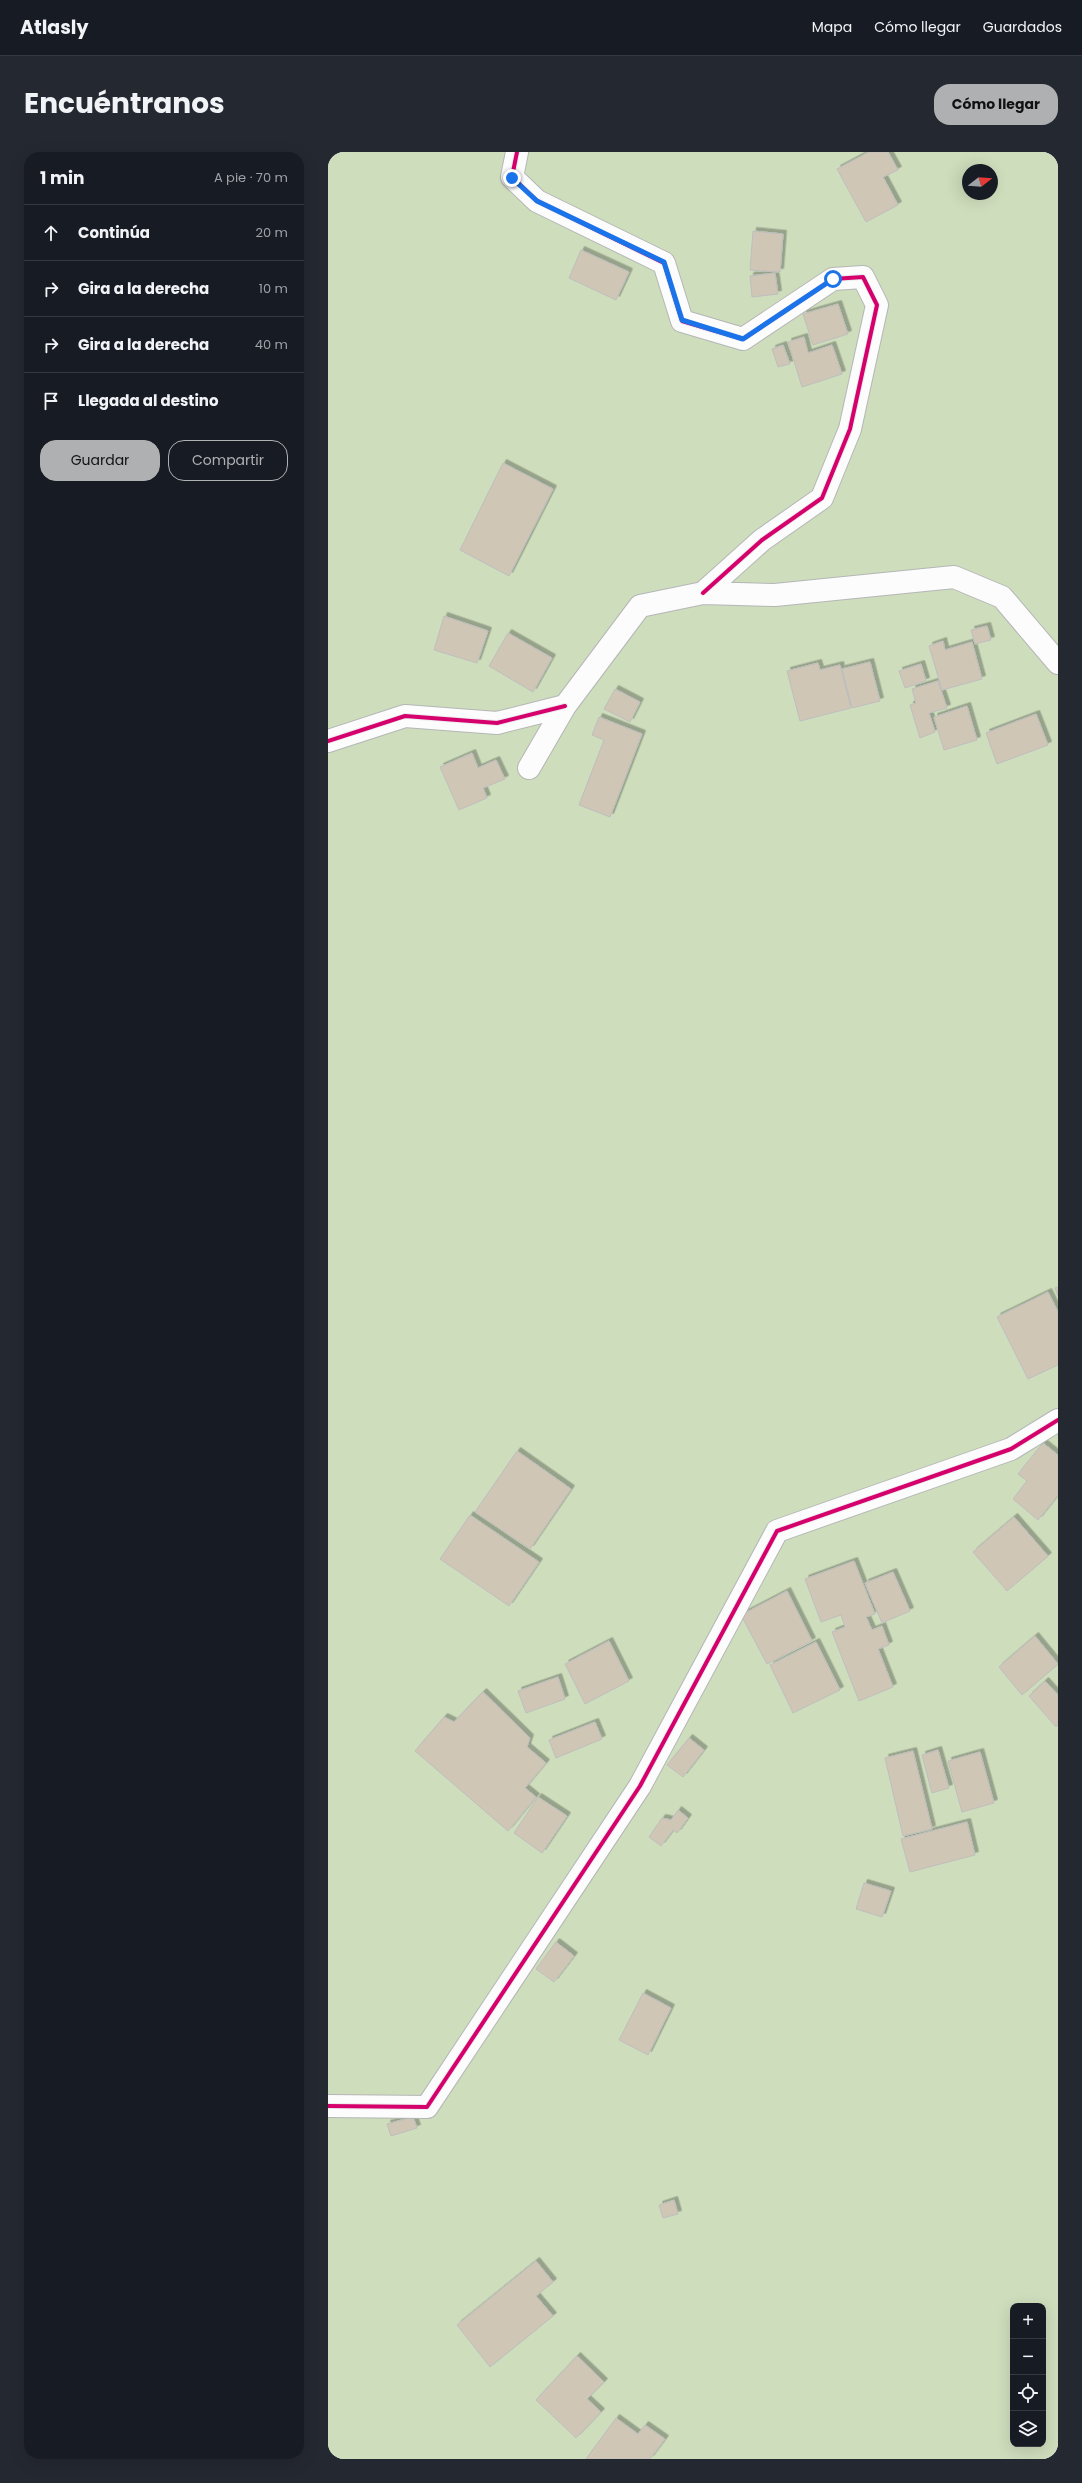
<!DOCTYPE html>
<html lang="es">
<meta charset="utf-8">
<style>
:root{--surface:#171b24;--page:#242831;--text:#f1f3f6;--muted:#9ea1a6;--line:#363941;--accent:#afb0b2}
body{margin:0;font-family:Poppins,sans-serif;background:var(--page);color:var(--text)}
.controls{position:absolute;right:12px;bottom:12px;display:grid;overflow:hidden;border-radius:8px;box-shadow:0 4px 16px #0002}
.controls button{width:36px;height:36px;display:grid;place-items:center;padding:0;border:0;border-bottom:1px solid var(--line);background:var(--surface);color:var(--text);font:20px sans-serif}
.compass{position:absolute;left:634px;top:12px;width:36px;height:36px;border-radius:50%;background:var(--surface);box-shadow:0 4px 16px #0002;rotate:73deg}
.stop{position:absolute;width:12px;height:12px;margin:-9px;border:3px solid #1a73e8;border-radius:50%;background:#fff}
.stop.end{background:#1a73e8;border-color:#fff;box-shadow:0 1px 4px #0008}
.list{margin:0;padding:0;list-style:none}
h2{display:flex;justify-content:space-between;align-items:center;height:52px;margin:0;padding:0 16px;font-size:17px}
h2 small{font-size:13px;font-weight:400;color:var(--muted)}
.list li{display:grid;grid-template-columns:26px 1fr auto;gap:12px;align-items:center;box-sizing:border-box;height:56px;padding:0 16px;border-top:1px solid var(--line)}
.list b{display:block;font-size:15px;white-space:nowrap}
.list em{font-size:13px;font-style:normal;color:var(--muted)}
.actions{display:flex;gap:8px;padding:12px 16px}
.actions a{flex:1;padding:9px 0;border:1px solid var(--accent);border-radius:16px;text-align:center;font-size:14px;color:var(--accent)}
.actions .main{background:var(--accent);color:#111}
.icon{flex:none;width:22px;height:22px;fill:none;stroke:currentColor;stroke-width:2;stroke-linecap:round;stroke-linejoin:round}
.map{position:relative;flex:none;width:730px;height:2307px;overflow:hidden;border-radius:16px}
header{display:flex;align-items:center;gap:24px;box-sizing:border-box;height:56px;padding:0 20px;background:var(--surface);border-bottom:1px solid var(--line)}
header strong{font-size:19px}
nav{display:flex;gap:22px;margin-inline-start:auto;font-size:14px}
.intro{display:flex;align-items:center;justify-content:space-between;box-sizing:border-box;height:96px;padding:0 24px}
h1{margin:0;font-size:28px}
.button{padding:10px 18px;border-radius:16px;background:var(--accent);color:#111;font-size:14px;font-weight:700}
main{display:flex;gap:24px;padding:0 24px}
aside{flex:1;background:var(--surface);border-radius:16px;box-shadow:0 4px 16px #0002}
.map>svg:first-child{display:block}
.green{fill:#ceddbc;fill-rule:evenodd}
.building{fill:#d0c6b6;stroke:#bebebe;filter:url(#shadow)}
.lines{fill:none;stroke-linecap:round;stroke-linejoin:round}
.minor-casing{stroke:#b5b6b7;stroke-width:24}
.minor{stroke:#fcfcfc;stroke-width:22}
.cycleway-casing{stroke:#eaebee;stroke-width:6}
.cycleway{stroke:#d6006c;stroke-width:4}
.route{stroke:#1a73e8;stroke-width:5}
</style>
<header>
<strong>Atlasly</strong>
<nav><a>Mapa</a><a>Cómo llegar</a><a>Guardados</a></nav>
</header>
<div class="intro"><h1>Encuéntranos</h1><a class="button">Cómo llegar</a></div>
<main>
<aside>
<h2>1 min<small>A pie · 70 m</small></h2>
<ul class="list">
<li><svg class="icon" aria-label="ahead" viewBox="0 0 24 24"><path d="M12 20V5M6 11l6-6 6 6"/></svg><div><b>Continúa</b></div><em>20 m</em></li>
<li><svg class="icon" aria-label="right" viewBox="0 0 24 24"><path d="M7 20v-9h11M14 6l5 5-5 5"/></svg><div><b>Gira a la derecha</b></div><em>10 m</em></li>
<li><svg class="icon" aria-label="right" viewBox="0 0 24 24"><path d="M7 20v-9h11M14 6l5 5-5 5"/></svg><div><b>Gira a la derecha</b></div><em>40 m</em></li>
<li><svg class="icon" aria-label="arrive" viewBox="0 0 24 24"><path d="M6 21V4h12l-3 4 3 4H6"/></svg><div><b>Llegada al destino</b></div></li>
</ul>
<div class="actions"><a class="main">Guardar</a><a>Compartir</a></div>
</aside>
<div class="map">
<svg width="730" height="2307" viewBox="0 0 730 2307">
<defs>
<filter id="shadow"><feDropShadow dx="3.5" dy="-3.5" stdDeviation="0" flood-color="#0004"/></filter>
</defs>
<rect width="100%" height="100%" fill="#ebeced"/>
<path class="green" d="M0,0H730V2307H0ZM640,18H664V42H640ZM685,2154H715V2292H685Z"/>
<path class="building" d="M541,0H560L570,18L555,25L570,53L538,70L509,17Z
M425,79L455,82L452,120L422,118Z
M253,98L301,120L288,148L241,126Z
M447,121L450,142L424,145L422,124Z
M510,152L520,182L485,193L475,162Z
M476,185L480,201L504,193L514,222L474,235L460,190Z
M455,193L462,212L450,215L444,197Z
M175,311L225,337L181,424L132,398Z
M116,464L160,479L149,511L106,498Z
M659,474L663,488L647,492L643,478Z
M180,481L224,506L205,540L161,514Z
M615,489L617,498L644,490L654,527L614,538L601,494Z
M542,510L552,549L524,556L514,517Z
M490,511L492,518L512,513L523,556L472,569L459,519Z
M593,512L598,529L577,536L571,519Z
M610,529L619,556L601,561L607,580L592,586L582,553L588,551L584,537Z
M287,537L312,550L302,570L276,557Z
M639,554L649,588L616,598L606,565Z
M708,562L720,593L669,612L658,581Z
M271,565L314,582L282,665L251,653L276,588L264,583Z
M144,601L150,616L168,608L177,627L155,636L159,646L131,658L112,615Z
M730,1135V1144L727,1136Z
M720,1140L730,1160V1213L700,1227L669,1165Z
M715,1291L730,1303V1343L710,1368L685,1347L699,1329L690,1322Z
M189,1299L243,1337L202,1397L147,1360Z
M142,1363L211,1410L181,1454L112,1407Z
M686,1365L720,1404L679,1439L645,1400Z
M526,1409L547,1462L538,1465L544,1478L554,1474L561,1493L550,1497L565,1535L531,1549L504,1480L517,1475L513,1463L493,1470L477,1427Z
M565,1420L582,1459L554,1471L537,1431Z
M459,1439L484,1489L439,1512L413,1463Z
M707,1484L730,1512L694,1543L671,1515Z
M281,1489L301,1529L257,1552L237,1512Z
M488,1490L512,1538L465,1561L442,1513Z
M230,1525L237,1547L198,1561L190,1539Z
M717,1529L730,1543V1573L728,1575L701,1544Z
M155,1540L202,1586L199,1595L218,1611L197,1636L208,1645L180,1679L87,1599L116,1565L126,1570Z
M267,1570L274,1587L228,1606L221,1588Z
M361,1586L376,1598L355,1625L339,1613Z
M610,1598L621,1636L604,1641L594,1603Z
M585,1599L604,1677L575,1684L557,1606Z
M652,1600L666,1651L634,1660L620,1609Z
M210,1645L239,1664L214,1701L186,1681Z
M350,1658L360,1666L349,1681L345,1678L333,1694L321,1685L334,1666L343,1668Z
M639,1670L647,1703L582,1720L573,1687Z
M536,1731L563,1739L554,1765L528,1757Z
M228,1790L246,1804L226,1830L208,1817Z
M315,1841L343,1856L320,1903L291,1888Z
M85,1965L89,1976L63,1984L59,1972Z
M346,2048L350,2062L335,2066L331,2053Z
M208,2109L225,2130L208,2144L225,2164L162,2215L129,2173Z
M249,2204L276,2230L259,2247L273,2260L248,2286L208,2248Z
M288,2266L310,2282L317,2273L337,2287L322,2307H258Z"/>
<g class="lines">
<defs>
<path id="minor" d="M189,0L184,25L209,49L336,111L354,169L415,187L505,127L535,125L549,153L522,277L494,346L434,388L375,441
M0,589L77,564L169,571L237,554
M201,616L237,554L312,454L375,441L447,443L626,425L674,445L730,511
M0,1954L99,1955L312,1634L449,1379L683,1297L730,1268"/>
</defs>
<use href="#minor" class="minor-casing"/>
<use href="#minor" class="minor"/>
<defs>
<path id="cycleway" d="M189,0L184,25L209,49L336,111L354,169L415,187L505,127L535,125L549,153L522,277L494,346L434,388L375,441
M0,589L77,564L169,571L237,554
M0,1954L99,1955L312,1634L449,1379L683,1297L730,1268"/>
</defs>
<use href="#cycleway" class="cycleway-casing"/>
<use href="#cycleway" class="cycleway"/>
</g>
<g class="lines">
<path class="route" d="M184,26L209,49L336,110L354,168L415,187L505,127"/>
</g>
</svg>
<div class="controls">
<button>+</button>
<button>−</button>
<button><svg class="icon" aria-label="locate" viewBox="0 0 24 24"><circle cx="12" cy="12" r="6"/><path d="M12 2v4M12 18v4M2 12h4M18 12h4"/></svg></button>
<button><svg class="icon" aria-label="layers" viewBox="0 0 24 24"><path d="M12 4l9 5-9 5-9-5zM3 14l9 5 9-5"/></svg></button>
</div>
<svg class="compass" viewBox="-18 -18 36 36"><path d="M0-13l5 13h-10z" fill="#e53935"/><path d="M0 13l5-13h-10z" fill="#9ea1a6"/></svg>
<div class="stop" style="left:505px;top:127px"></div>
<div class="stop end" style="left:184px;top:26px"></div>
</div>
</main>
